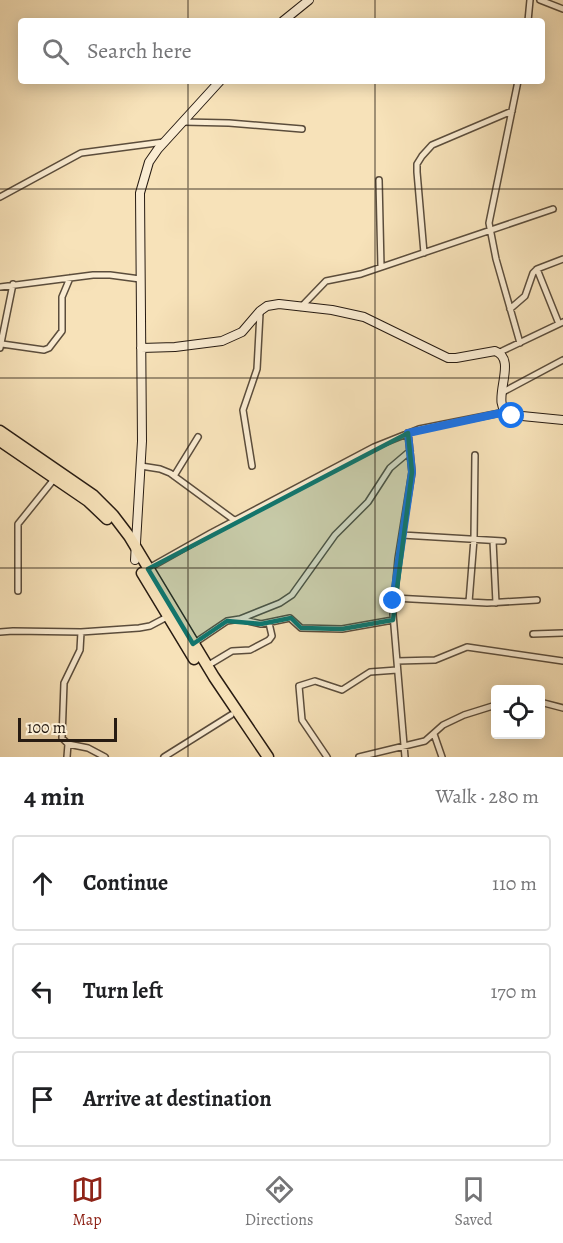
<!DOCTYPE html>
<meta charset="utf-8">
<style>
:root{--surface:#fff;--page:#f6f6f6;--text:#202124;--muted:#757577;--line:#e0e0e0;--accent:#8f2418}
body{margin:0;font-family:Alegreya,serif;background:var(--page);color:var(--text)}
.controls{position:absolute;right:18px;bottom:18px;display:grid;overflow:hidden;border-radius:6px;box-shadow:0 3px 15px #0003}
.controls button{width:54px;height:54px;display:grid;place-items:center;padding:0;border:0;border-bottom:2px solid var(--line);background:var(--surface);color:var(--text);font:30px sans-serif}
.scale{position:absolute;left:18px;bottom:15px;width:99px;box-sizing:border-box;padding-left:6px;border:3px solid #271b12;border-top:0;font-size:16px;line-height:21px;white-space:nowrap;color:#271b12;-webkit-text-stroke:4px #faecd2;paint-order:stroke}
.stop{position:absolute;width:18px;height:18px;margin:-14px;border:4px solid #1a73e8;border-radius:50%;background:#fff}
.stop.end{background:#1a73e8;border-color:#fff;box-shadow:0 2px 6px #0008}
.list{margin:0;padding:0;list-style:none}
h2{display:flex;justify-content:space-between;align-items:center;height:78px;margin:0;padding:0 24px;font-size:26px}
h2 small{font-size:20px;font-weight:400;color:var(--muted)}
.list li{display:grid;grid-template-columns:39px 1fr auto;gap:18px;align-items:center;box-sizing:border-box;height:96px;margin:0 12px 12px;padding:0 12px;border:2px solid var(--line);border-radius:6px}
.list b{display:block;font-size:22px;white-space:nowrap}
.list em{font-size:20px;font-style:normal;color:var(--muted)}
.icon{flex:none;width:33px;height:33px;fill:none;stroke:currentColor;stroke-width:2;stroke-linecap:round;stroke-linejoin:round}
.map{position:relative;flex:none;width:563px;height:757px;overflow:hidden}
.search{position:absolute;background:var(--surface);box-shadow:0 3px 15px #0003;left:18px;right:18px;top:18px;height:66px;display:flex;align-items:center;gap:15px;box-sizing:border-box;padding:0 21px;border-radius:6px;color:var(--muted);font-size:22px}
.sheet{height:402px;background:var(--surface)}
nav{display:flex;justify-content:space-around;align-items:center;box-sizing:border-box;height:84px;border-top:2px solid var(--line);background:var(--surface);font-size:16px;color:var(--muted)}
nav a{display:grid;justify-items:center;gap:3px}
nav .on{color:var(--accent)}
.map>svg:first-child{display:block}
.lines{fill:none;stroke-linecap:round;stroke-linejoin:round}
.street-casing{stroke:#5b4d3c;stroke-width:8}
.secondary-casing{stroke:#271b12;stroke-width:10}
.highway-casing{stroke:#271b12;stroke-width:13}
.street{stroke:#faecd2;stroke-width:5}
.secondary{stroke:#faecd2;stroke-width:8}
.highway{stroke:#f7e2b9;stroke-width:10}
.route{stroke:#1a73e8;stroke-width:8}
.marked{fill:#0f766e;fill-opacity:0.2;stroke:#0f766e;stroke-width:4.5;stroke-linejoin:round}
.grid{fill:none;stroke:#271b12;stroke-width:1.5;stroke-opacity:0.55}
</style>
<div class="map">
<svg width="563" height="757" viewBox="0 0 563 757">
<rect width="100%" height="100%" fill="#f7e2b9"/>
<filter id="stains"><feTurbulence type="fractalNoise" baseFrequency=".00333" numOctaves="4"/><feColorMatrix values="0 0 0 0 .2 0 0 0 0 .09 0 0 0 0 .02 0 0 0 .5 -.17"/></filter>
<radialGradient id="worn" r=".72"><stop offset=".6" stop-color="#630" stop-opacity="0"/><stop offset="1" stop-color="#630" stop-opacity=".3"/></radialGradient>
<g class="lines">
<defs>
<path id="street" d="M540,0L563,9
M528,21L530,0
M518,81L489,223L496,259L520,343
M183,122L229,123L302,129
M379,180L381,267
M0,197L81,153L164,142
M424,253L417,172V164L422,156L432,145L512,111
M537,269L559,324
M0,287L93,275H110L140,279
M301,307L326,281L361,274L553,209
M510,309L525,296L533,273L537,269L563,259
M2,344L44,350L49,348L62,331V297L70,278
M0,348L13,284
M500,352L563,322
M503,392L563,360
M141,466L160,469L170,473L234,520
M252,466L243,410L257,369L260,313
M174,476L198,437
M402,535L503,541
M493,541L496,603
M149,568L211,533L374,447L419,429L505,412
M18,591V524L55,478
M394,598L487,603L537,600
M469,602L474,539L475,455
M240,619L280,603L292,595L335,535L368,502L390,468L410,451
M0,632L13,631L81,632L139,628L150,626L167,617
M81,632L80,650L64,683L62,738L68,744L88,748L105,757
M533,634L563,633
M193,644L227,621L240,619L261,624L290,618L301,628L342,629L393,620
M397,661L435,660L467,647L563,661
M207,666L232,651L250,650L269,640L272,636L269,623
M540,702L563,708
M434,734L442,757
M67,757L68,744
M164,757L231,715
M327,757L302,720L299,686L315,681L342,690L370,672L397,670
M359,757L425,741L443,725L464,715L496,705
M405,757L393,614L398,559L412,472L408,433"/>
<path id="secondary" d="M283,21L309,0
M141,348L175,347L222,341L242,332L260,311L267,306L279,304L332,310L364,317L448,358H456L495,351C521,360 485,407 512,415L563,420
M135,560L142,441L140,193L149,162L158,149L220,81"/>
<path id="highway" d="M0,431L93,495L113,515L129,536L214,677L268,757
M0,441L88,501L107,519
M142,573L194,659"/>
</defs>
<use href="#street" class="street-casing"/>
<use href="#secondary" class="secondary-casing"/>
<use href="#highway" class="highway-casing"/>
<use href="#street" class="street"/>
<use href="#secondary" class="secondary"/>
<use href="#highway" class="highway"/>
</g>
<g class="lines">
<path class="route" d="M393,601L412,472L408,433L505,412L512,416"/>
</g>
<path class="marked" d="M408,433L412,472L393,620L342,629L301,628L291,618L261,624L227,621L193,644L148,569Z"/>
<path class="grid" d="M188,0V21M375,0V21M188,81V757M375,81V757M0,189H563M0,378H563M0,568H563"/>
<rect width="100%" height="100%" filter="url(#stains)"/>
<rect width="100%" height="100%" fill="url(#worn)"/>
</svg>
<div class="controls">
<button><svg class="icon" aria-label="locate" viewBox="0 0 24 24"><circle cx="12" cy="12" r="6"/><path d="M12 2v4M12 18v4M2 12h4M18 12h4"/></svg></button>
</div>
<div class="scale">100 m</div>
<div class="stop" style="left:512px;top:416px"></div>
<div class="stop end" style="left:393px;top:601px"></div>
<div class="search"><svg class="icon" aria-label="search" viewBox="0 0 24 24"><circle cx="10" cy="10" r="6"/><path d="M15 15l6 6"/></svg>Search here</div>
</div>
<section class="sheet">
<h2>4 min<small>Walk · 280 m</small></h2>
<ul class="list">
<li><svg class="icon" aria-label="ahead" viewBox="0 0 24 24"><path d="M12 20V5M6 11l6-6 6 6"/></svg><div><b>Continue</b></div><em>110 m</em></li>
<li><svg class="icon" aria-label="left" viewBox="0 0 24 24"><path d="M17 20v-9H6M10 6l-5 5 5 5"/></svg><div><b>Turn left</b></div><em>170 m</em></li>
<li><svg class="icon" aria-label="arrive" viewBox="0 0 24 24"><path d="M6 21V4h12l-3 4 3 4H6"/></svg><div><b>Arrive at destination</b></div></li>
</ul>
</section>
<nav>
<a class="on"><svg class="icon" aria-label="map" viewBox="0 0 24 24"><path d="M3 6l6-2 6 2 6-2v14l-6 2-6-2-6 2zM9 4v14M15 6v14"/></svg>Map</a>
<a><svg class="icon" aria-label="directions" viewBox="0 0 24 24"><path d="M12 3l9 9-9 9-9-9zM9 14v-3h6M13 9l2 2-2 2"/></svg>Directions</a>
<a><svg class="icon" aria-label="saved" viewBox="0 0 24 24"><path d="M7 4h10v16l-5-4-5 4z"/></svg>Saved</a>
</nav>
